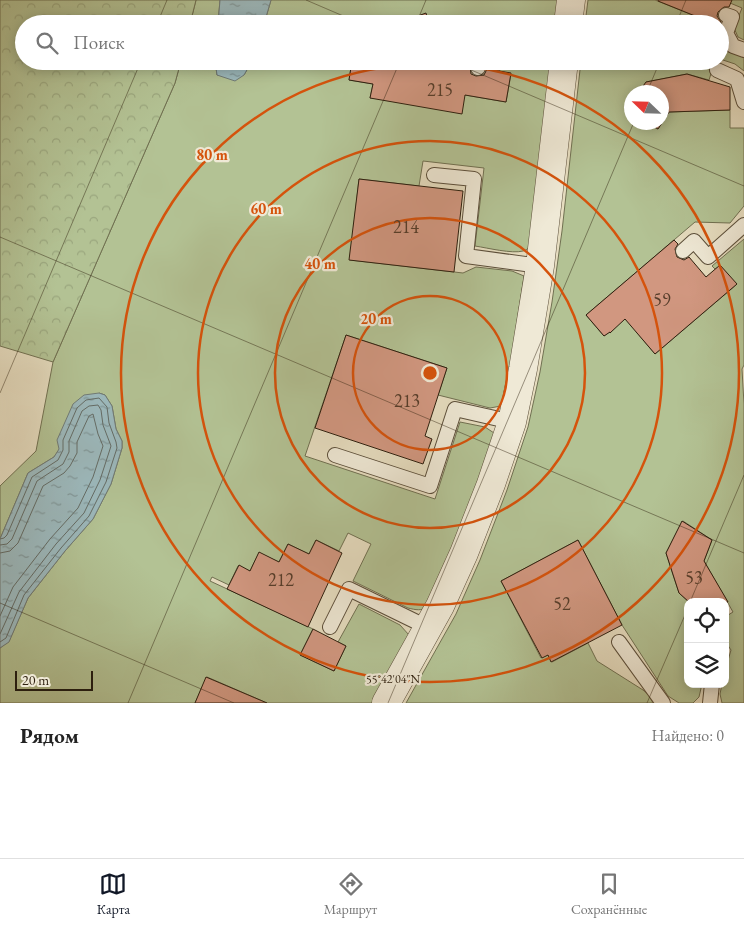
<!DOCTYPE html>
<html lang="ru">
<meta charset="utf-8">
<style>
:root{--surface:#fff;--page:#f2f2f2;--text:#222;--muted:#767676;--line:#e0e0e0;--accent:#111827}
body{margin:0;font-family:"EB Garamond",serif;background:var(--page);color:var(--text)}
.controls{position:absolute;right:15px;bottom:15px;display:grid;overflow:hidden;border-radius:10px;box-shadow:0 2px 12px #0003}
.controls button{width:45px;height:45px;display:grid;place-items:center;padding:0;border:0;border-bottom:1px solid var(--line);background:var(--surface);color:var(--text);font:25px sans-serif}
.compass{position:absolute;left:624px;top:85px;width:45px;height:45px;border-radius:50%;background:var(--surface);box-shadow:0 2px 12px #0003;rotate:293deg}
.scale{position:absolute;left:15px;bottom:12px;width:78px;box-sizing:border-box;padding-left:5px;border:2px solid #2d1f0e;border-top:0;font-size:14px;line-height:18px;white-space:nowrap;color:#2d1f0e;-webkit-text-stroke:4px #efe9d6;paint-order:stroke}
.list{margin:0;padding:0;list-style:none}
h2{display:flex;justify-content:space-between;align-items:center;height:65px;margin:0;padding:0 20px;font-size:21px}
h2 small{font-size:16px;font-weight:400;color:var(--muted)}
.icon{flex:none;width:28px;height:28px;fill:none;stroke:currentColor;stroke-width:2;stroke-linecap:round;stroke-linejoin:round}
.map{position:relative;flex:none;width:744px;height:703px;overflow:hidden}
.search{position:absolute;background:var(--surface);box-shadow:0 2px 12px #0003;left:15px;right:15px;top:15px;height:55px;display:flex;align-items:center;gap:12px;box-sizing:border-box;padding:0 18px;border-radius:28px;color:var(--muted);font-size:19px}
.sheet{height:155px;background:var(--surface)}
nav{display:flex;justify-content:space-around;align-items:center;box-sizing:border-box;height:70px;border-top:1px solid var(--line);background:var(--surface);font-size:14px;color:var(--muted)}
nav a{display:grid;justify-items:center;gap:2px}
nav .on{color:var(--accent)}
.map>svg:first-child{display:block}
.green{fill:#b3c294;stroke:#707051}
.forest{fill:url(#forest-crowns);stroke:#707051}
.water{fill:url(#water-ripples);stroke:#707b77}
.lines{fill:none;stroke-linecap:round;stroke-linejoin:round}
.shore{stroke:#646c66;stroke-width:1}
.building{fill:#d19780;stroke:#2d1f0e}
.lane-casing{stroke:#5b4e3a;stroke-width:16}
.street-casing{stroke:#5b4e3a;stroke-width:29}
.lane{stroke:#efe9d6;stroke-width:14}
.street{stroke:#efe9d6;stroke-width:28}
.ticks{fill:none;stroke:#2d1f0e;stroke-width:1;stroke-opacity:0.45}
.ring{fill:none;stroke:#d5530c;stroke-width:2.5}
.labels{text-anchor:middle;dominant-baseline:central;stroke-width:4.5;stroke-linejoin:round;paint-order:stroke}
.number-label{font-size:18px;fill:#563d2a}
.ticks-label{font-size:12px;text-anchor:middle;fill:#2d1f0e;stroke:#efe9d6;stroke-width:4.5;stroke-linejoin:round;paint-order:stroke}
.centre{fill:#d5530c;stroke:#efe9d6;stroke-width:2.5}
.ring-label{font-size:15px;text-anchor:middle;font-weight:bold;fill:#d5530c;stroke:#efe9d6;stroke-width:4.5;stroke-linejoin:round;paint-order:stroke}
</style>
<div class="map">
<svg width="744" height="703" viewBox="0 0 744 703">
<defs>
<pattern id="forest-crowns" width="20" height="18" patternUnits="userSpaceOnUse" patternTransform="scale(1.25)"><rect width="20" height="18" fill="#b3c294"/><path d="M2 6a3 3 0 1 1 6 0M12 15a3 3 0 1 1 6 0" fill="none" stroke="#9aa67e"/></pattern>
<pattern id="water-ripples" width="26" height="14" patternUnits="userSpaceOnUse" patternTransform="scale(1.25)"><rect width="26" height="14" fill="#9cb9bd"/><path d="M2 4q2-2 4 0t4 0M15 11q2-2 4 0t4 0" fill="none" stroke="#809698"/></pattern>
</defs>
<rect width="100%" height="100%" fill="#e6ddc0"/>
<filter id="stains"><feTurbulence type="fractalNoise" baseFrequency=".004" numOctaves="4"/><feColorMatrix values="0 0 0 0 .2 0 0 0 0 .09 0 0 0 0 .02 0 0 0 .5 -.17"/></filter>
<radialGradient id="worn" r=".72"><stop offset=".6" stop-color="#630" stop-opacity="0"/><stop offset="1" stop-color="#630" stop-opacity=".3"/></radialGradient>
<path class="green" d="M196,0H220L218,24H190Z
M271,0H561L558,17L550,24L480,18L477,24H429L425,14C414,18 395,29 385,21L383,24H264Z
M588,0H655L715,24H585Z
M723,0H744V40L738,37L734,28L742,8Z
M720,49L744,57V71L735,64L720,59Z
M181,61H215L217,75H244L252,61H352L349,80L373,84L370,98L465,95L506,102L511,74L499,71L500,61H554L532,243C529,247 528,250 523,251C512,254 488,248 475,246L484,168L423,161L419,186L359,179L350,260L463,273L476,267L512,271L524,276L505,400L501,406L490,408L438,395L447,368L346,335L305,456L435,499L460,422L485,427L494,433V443L428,607C421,611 416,610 408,608L353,581L371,544L348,533L339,551L316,540L309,554L288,544L279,562L259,553L250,571L238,566L229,585L212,577L210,581L313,629L300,655L334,671L346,646L338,642L359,604L400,625L409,635L375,703H267L207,677L195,703H0V648L9,641L28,598L65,551L93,519L111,484L122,448V441L116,429L112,406L105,395L99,393L54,457L28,473L0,539V486L36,451L53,362L175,83Z
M581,61H715L709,80L687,74L646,82L639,92H632L631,103L627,111L631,114L632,122L646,123L658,129L669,112L730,110V128H744V206L730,223L695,222L586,315L604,336L609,332H611L615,328V327L642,303L656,320L639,335L655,354L736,285L720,266L715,269L712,266L744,239V365L742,369L744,404V703H722L720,694L722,684H725V671L731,650L725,641V617L733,612L704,561L712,540L683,521L666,553L679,593L689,602L688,684H702L699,697L693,703H679L668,696L622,625L578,540L501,581L541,658L548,655L552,662L588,643L597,661L643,690L649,695L653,703H406L456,614L480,560L507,490L528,427L540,372L552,302L562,231Z"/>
<path class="forest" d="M0,0H196L190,24H24V61H181L175,83L53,362L0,346Z"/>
<path class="water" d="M220,0H271L264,24H218Z
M215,61H252L244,75L235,81L217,75Z
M99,393L105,395L112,406L116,429L122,441V448L111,484L93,519L65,551L28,598L9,642L0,648V539L28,473L54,457L59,449L57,440L73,404L84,395Z"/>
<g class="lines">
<path class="shore" d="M0,539L4,538L7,535L32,477L58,460L63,450V440L77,408L86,400L99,398L107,407L109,423L116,442L117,448L106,482L89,516L61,548L24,595L6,638L0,642
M0,545L7,544L12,539L37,481L63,464L69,452V441L82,411L89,406L98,405L101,410L103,425L111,446L100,480L84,513L56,544L19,592L0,634
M0,553L10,551L18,543L43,486L64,473L70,466L77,453V442L89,416L93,414L98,434L103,446L93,477L78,508L50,539L13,587L0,616"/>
</g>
<path class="building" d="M658,0H732L729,7H724L718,12L717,16L721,22L720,24H715L658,1Z
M426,13L429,24H396Z
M352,61H442L470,66L471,74L476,76L484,75L487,69L511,73L506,102L465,95L462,114L370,98L373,84L349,80Z
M687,74L730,87V110L669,112L658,129L646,122H662V92H639L646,82Z
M359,179L463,191L454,272L349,260Z
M674,240L678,244L675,249L677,257L684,260L689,257L706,277L720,265L737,284L655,354L625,319L610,333V332L604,336L586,315Z
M346,335L447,368L425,436L432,439L423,464L315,428Z
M682,521L712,540L704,561L728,602H689L679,593L666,553Z
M316,540L342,553L308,627L227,589L239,565L250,571L259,552L279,562L288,544L309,554Z
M578,540L622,625L551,662L548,655L542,658L501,581Z
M313,629L346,646L334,671L300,655Z
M206,677L267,703H195Z"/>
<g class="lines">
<defs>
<path id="lane" d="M726,15L732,17L726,33L733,46L744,50
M478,68L480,61
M717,70L737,79L744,102
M434,175L474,179L466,256L540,266
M683,251L694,241L708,257L744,225
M335,455L430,486L455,409L512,422
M330,627L349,589L429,628
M619,642L663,703
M710,703L712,684"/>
<path id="street" d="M568,24L571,0
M386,703L440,606L464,553L491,484L512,422L523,369L540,266L564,61"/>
</defs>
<use href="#lane" class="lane-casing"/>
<use href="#street" class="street-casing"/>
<use href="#lane" class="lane"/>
<use href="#street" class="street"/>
</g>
<path class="ticks" d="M306,0L362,24M157,24L167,0M416,24L426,0M676,24L686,0M450,61L744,186M647,92L660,61M0,237L744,553M0,393L141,61M690,602L744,475M0,603L234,703M128,703L400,61M388,703L634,122M647,703L688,608"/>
<g class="ring">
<circle cx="430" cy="373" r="77"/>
<circle cx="430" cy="373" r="155"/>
<circle cx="430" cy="373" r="232"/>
<circle cx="430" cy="373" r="309"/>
</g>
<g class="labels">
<g class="number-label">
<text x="440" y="89">215</text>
<text x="406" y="226">214</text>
<text x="662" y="299">59</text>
<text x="407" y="400">213</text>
<text x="694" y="577">53</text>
<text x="281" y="579">212</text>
<text x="562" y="603">52</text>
</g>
</g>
<g class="ticks-label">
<text x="393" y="683">55°42'04"N</text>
</g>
<circle cx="430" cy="373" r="8" class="centre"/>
<g class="ring-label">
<text x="212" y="160">80 m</text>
<text x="266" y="214">60 m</text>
<text x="320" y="269">40 m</text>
<text x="376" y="324">20 m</text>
</g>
<rect width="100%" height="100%" filter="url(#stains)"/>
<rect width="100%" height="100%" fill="url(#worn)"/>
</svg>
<div class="controls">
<button><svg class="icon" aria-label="locate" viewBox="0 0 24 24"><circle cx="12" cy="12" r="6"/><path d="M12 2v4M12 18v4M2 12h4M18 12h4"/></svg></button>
<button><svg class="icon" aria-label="layers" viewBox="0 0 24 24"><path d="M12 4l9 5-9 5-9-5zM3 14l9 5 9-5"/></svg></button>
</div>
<svg class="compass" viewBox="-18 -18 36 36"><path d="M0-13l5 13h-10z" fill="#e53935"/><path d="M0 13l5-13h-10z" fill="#767676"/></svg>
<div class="scale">20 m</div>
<div class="search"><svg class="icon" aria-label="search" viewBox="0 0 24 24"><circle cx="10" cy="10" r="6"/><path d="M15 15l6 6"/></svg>Поиск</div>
</div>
<section class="sheet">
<h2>Рядом<small>Найдено: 0</small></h2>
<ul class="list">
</ul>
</section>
<nav>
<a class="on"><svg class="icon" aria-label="map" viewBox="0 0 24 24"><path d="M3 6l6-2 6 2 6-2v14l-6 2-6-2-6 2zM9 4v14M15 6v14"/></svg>Карта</a>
<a><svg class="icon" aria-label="directions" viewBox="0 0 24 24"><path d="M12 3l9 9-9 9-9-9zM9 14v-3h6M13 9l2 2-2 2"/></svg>Маршрут</a>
<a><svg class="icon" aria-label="saved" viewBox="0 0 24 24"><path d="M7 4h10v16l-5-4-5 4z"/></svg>Сохранённые</a>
</nav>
